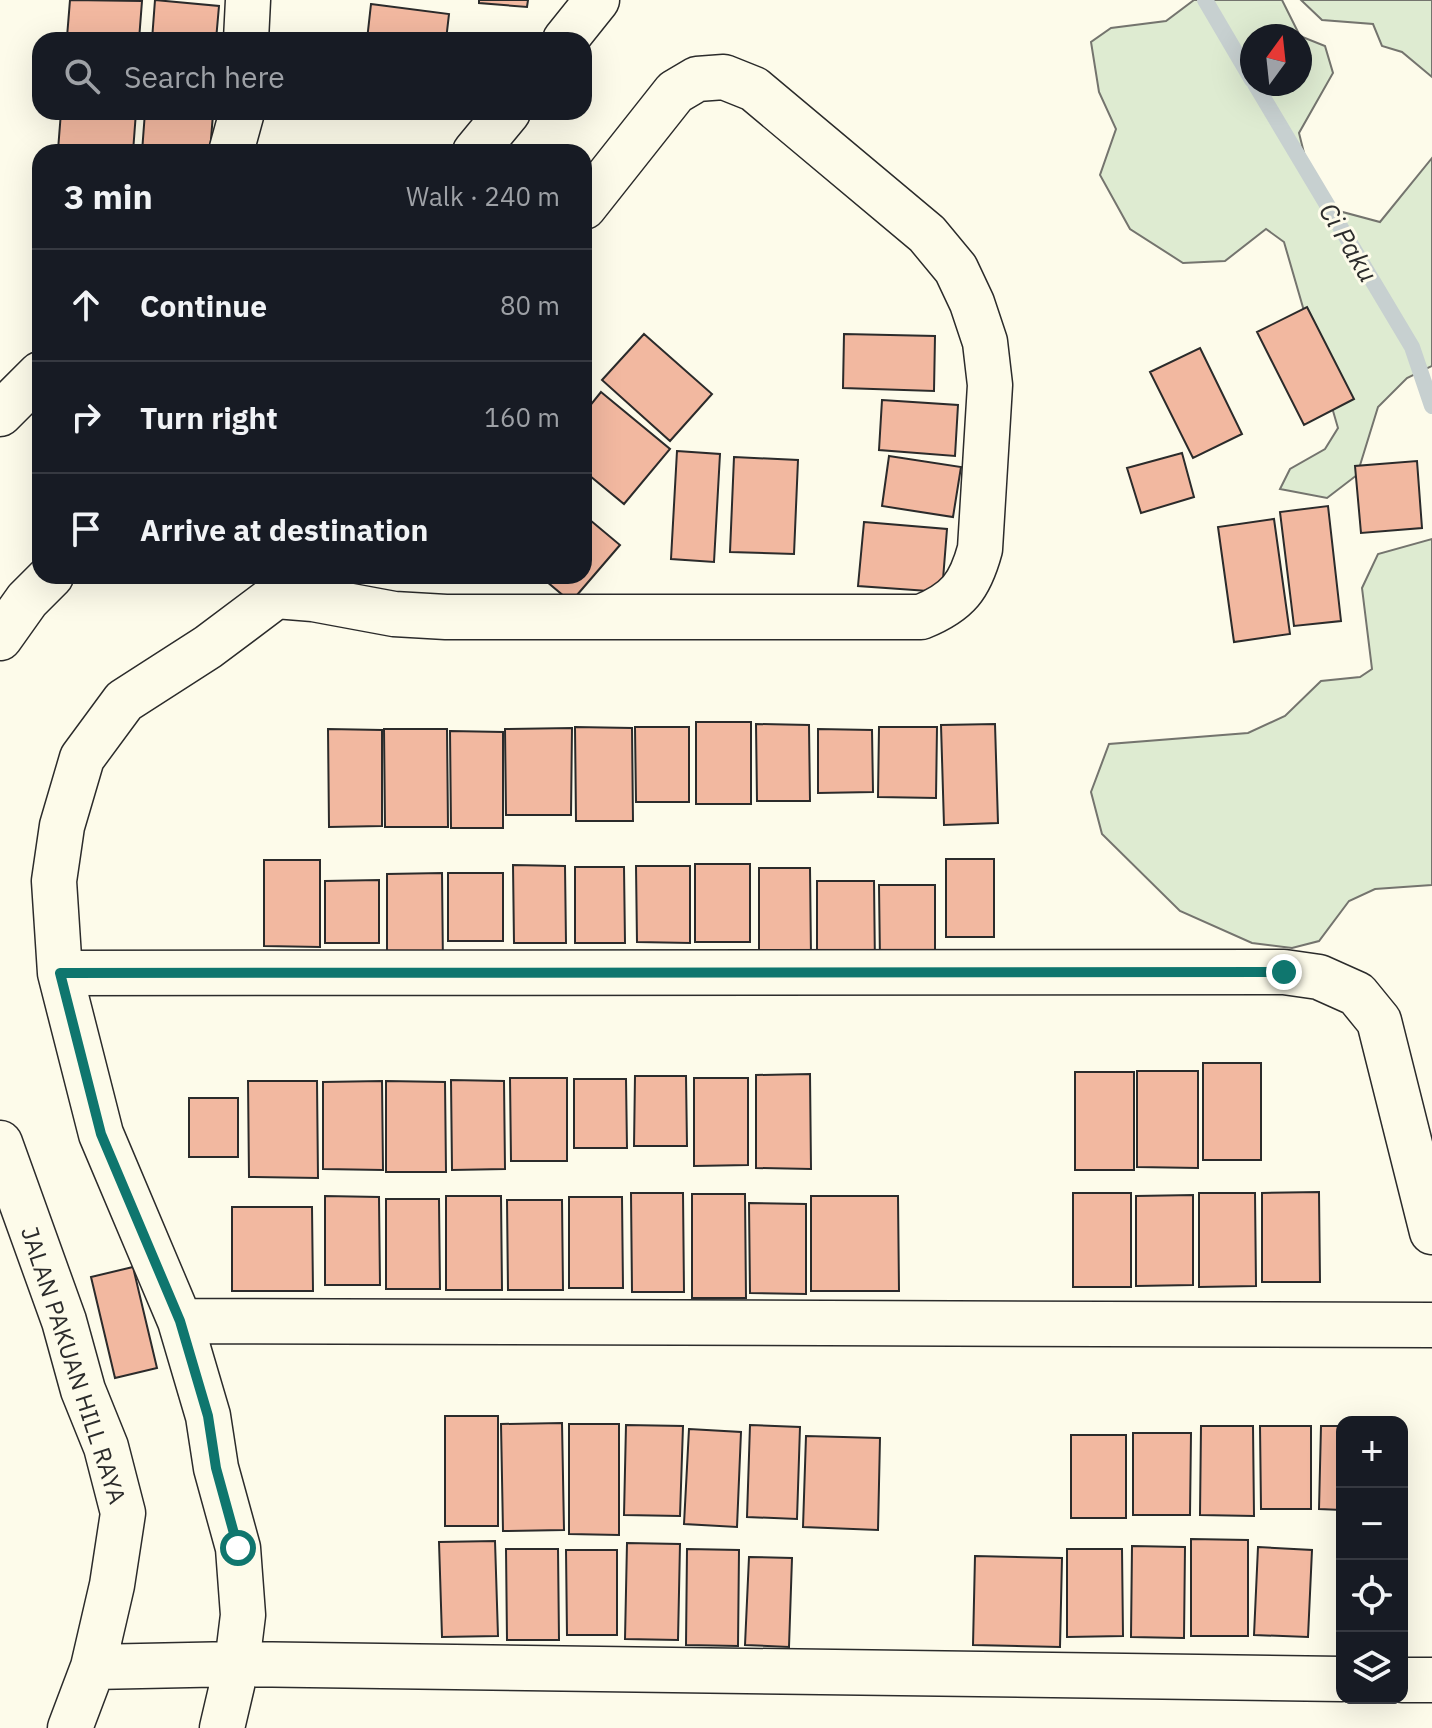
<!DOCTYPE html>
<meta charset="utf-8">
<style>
:root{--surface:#171b24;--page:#242831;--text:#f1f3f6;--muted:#9ea1a6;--line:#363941}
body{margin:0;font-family:"IBM Plex Sans",sans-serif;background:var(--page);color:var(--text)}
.controls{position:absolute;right:24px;bottom:24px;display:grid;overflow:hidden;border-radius:16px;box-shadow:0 8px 32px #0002}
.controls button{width:72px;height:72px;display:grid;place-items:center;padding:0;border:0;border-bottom:2px solid var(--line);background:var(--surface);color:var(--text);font:40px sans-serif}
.compass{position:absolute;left:1240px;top:24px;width:72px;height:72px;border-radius:50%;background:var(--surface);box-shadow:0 8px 32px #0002;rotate:15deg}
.stop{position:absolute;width:24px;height:24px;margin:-18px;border:6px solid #0f766e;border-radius:50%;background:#fff}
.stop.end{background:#0f766e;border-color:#fff;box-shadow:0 2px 8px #0008}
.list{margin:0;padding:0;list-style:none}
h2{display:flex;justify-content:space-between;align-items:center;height:104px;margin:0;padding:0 32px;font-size:34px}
h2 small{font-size:26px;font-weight:400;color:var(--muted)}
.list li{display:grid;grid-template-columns:52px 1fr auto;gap:24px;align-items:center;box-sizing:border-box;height:112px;padding:0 32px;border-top:2px solid var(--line)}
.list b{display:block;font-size:30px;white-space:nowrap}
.list em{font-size:26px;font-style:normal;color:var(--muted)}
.icon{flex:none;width:44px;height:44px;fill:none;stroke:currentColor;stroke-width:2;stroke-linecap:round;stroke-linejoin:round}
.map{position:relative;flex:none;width:1432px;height:1728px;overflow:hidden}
.search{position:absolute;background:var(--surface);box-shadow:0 8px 32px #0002;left:32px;top:32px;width:560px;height:88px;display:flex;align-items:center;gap:20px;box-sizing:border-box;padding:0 28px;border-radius:24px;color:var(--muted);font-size:30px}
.panel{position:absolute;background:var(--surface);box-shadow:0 8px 32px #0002;left:32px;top:144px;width:560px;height:440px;border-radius:24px}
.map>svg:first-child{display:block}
.green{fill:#deebd1;stroke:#74746e;stroke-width:2}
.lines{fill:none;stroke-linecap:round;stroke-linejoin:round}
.stream{stroke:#c7d0d0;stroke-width:16}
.building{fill:#f2b8a0;stroke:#2b2b2b;stroke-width:2}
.minor-casing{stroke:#2b2b2b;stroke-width:47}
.minor{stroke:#fdfbea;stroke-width:44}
.route{stroke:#0f766e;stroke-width:10}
.labels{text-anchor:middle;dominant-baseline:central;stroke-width:6;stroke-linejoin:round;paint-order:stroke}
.street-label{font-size:24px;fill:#2b2b2b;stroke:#fdfbea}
.water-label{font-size:26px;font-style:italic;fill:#2b2b2b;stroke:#fdfbea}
</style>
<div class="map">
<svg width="1432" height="1728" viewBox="0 0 1432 1728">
<rect width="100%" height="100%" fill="#fdfbea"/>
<path class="green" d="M1194,0H1282L1300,36H1252V84H1300V36L1325,46L1333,73L1299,133L1309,173L1339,211L1380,222L1432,158V366L1407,378L1378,407L1357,475L1327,498L1280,489L1290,469L1325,449L1338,428L1284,242L1266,229L1225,261L1183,263L1130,229L1100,175L1116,129L1099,92L1091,42L1111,28L1166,21Z
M1301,0H1432V77L1402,52L1382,46L1373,24L1322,20Z
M1432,539V885L1375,889L1349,901L1319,941L1292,948L1252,943L1180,911L1102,834L1091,792L1109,744L1248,733L1285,716L1321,681L1360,677L1372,669L1362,588L1378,554Z"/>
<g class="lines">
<path class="stream" d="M1205,0L1252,80
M1255,84L1412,347L1432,406"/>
</g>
<path class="building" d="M70,0L142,1L139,40H100L67,37Z
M155,0L219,6L216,40H152Z
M479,0H528L527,7L479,3Z
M371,4L449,14L446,40H367Z
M61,112H136L133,152L58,150Z
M145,112L213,114L210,152H142Z
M1307,307L1354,399L1304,425L1257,332Z
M644,334L712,394L670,441L602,380Z
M844,334L935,336L934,391L843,388Z
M1200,348L1242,434L1193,458L1150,372Z
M601,392L670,449L624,504L584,471V413Z
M882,400L958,405L955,456L879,450Z
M677,451L720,454L714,562L671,559Z
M1182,453L1194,497L1141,513L1127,468Z
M889,456L961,467L953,517L882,506Z
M734,457L798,460L794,554L730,552Z
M1417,461L1422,528L1361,533L1355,466Z
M1328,506L1341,621L1294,626L1280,512Z
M584,515L620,545L571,602L540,576H584Z
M1274,519L1290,634L1234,642L1218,527Z
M864,522L947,529L942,592L858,586Z
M696,722H751V804H696Z
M756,724L809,725L810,801H757Z
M995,724L998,823L944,825L941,725Z
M575,727L632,728L633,821H576Z
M635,727H689V802H636Z
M879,727H937L936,798L878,797Z
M572,728L571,815H506L505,729Z
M328,729L382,730V826L329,827Z
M384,729H447L448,827H385Z
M818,729L872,730L873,792L818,793Z
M450,731L503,732V828H451Z
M946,859H994V937H946Z
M264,860H320V947L264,946Z
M695,864H750V942H695Z
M513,865L565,866L566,943H514Z
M636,866H690V943L637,942Z
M575,867H624L625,943H575Z
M759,868H810L811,956H759Z
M442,873L443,967L387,968V874Z
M448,873H503V941H448Z
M379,880V943H325V881Z
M817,881H874L875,967H817Z
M879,885H935V961H880Z
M1203,1063H1261V1160H1203Z
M1137,1071H1198V1168L1137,1167Z
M1075,1072H1134V1170H1075Z
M810,1074L811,1169L756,1168V1075Z
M635,1076H686L687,1146H634Z
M510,1078H567V1161H511Z
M694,1078H748V1165L694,1166Z
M574,1079H626L627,1148H574Z
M451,1080L504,1081L505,1169L452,1170Z
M248,1081H317L318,1178L249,1177Z
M382,1081L383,1170L323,1169V1082Z
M386,1081L445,1082L446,1172H386Z
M189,1098H238V1157H189Z
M1319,1192L1320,1282H1262V1193Z
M631,1193H683L684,1292H632Z
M1073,1193H1131V1287H1073Z
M1199,1193H1255L1256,1286L1199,1287Z
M692,1194H745L746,1298H692Z
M1193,1195V1285L1136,1286V1196Z
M325,1196L379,1197L380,1285H325Z
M446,1196H501L502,1290H446Z
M811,1196H898L899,1291H811Z
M569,1197H622L623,1288H569Z
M386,1199H439L440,1289H386Z
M507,1200H562L563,1290H508Z
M749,1203L806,1204V1294L750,1293Z
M232,1207H312L313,1291H232Z
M133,1267L157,1368L115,1378L91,1277Z
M445,1416H498V1526H445Z
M562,1423L564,1530L503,1531L501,1424Z
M569,1424H619V1535L569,1534Z
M626,1425L683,1426L680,1516L624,1515Z
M750,1425L800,1427L797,1519L747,1517Z
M1201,1426H1253L1254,1516L1200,1515Z
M1260,1426H1311V1509H1261Z
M1321,1426H1342V1510L1319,1509Z
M689,1429L741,1432L737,1527L684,1524Z
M1133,1433H1191L1190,1515H1133Z
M1071,1435H1126V1518H1071Z
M806,1436L880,1438L878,1530L803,1527Z
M1191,1539L1248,1540V1636H1191Z
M495,1541L498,1636L442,1637L439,1542Z
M627,1543L680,1544L678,1640L625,1639Z
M1132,1546L1185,1547L1184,1638L1131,1637Z
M1258,1547L1312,1550L1308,1637L1254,1635Z
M506,1549H558L559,1640H507Z
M687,1549L739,1550L738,1646L686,1645Z
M1067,1549H1122L1123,1636L1067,1637Z
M566,1550H617V1635H567Z
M975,1556L1062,1558L1060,1647L973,1645Z
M749,1557L792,1558L789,1647L745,1645Z"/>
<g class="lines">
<defs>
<path id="minor" d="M246,40L248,0
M565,40L597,0
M231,152L242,112
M475,152L508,112
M0,414L40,374
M292,576L276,596L208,647L124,701L82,758L62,826L54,881L60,973L1284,972L1319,977L1357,994L1379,1021L1432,1232
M276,596L313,599L394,614L446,617H921C958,602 970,586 980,549L990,385L985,342L972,303L956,269L927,234L754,89L724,77L697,79L675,92L584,207
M0,638L27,600L51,576
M60,973L101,1134L180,1321L208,1416L216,1468L238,1548L243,1615L237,1664L222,1728
M0,1143L64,1321L83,1390L106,1447L123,1513L112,1585L93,1667L70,1728
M180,1321L1432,1325
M93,1667L237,1664L1342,1679
M1402,1680H1432"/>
</defs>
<use href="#minor" class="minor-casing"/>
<use href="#minor" class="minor"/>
</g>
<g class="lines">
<path class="route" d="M238,1548L216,1468L208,1416L180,1321L101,1134L60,973L1284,972"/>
</g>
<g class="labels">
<g class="street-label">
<text transform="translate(74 1365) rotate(72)">JALAN PAKUAN HILL RAYA</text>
</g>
<g class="water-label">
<text transform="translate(1349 242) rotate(59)">Ci Paku</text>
</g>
</g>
</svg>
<div class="controls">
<button>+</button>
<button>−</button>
<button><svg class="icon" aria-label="locate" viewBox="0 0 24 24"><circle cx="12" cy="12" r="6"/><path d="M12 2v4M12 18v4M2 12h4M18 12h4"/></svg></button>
<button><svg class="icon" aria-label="layers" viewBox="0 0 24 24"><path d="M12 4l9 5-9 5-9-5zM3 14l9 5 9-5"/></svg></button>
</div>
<svg class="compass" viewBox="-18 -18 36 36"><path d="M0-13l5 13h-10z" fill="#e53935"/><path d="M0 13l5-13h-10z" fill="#9ea1a6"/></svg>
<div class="stop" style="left:238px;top:1548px"></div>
<div class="stop end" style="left:1284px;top:972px"></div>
<div class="search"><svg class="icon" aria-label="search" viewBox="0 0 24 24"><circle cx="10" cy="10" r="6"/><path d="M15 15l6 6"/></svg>Search here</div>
<section class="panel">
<h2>3 min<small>Walk · 240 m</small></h2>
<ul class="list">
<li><svg class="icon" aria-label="ahead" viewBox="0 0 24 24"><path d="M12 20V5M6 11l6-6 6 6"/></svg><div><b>Continue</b></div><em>80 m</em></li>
<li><svg class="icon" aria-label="right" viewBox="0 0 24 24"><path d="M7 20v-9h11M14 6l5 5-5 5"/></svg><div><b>Turn right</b></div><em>160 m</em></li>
<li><svg class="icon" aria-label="arrive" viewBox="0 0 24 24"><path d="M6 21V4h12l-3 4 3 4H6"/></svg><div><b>Arrive at destination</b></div></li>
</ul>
</section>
</div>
